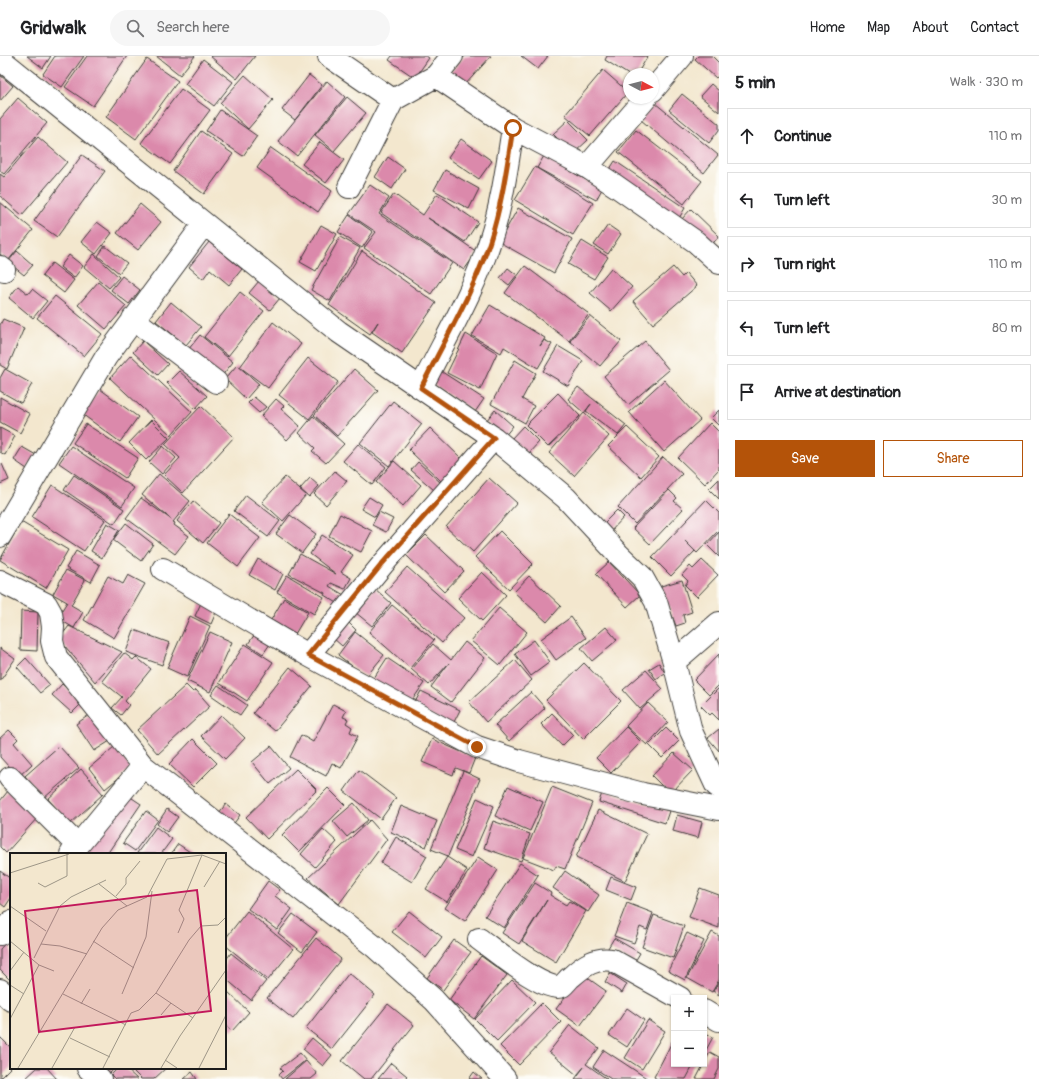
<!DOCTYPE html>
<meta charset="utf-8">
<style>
:root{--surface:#fff;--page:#f6f6f6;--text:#202124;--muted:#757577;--line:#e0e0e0;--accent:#b45309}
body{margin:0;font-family:Pangolin,sans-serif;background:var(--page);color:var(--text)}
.controls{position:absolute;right:12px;bottom:12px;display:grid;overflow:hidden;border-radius:0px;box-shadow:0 1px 3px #0004}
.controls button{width:36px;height:36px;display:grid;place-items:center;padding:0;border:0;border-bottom:1px solid var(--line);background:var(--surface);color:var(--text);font:20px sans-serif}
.compass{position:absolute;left:623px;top:12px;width:36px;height:36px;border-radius:50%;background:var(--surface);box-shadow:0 1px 3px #0004;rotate:97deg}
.stop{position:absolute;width:12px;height:12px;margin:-9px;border:3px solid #b45309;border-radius:50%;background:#fff}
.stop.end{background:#b45309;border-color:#fff;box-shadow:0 1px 4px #0008}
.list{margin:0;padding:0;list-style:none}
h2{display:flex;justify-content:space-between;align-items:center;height:52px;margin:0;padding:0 16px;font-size:17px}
h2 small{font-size:13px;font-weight:400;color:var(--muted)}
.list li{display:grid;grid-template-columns:26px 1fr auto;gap:12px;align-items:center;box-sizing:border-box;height:56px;margin:0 8px 8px;padding:0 8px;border:1px solid var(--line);border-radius:0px}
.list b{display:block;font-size:15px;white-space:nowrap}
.list em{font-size:13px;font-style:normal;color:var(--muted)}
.actions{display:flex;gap:8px;padding:12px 16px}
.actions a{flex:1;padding:9px 0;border:1px solid var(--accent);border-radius:0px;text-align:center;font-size:14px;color:var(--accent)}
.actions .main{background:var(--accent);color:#fff}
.icon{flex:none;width:22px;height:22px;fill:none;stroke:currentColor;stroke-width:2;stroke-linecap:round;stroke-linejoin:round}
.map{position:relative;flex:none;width:719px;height:1023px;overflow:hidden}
header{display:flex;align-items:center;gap:24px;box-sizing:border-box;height:56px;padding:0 20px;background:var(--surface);border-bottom:1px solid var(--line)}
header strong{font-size:19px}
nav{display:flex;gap:22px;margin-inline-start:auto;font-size:14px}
.search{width:280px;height:36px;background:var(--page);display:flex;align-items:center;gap:10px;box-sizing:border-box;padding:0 14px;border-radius:22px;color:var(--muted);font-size:15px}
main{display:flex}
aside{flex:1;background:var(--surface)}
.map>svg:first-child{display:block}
.building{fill:#db89ab}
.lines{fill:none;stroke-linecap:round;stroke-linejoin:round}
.minor-casing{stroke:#3c3a37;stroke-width:24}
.minor{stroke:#fff;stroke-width:22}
.route{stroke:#b45309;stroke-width:5}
.inset-road{fill:none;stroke:#9d9687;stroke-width:1}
.view{fill:#c2185b;fill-opacity:0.15;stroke:#c2185b;stroke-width:2}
.inset-edge{fill:none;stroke:#1c1c1c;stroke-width:2}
</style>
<header>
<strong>Gridwalk</strong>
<div class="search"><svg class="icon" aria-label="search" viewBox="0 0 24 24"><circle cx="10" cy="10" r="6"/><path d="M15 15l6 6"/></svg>Search here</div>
<nav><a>Home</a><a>Map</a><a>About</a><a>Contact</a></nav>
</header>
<main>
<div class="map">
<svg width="719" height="1023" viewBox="0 0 719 1023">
<rect width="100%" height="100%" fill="#fdfcf7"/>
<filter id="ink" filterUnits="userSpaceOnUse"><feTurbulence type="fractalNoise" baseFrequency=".025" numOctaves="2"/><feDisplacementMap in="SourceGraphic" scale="8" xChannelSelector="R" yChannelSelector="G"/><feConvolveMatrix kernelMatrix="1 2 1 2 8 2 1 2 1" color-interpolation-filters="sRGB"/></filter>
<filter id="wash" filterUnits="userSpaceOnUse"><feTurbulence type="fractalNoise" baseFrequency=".012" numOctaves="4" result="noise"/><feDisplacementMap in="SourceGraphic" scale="16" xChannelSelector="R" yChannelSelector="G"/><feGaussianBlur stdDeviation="0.9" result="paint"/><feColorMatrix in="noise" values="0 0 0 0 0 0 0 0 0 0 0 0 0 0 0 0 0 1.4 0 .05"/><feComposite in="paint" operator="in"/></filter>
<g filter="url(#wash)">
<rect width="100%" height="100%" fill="#f3e7ce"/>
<g id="blocks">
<path class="building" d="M27,0H51L43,12Z
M55,0H84L62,31L43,18Z
M87,0H127L93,50L65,31Z
M156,0H195L180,19Z
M210,0H255L237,23Z
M392,0H426L429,2L415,22L389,4Z
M465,0H491L464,30L450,17Z
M521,0H548L538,13Z
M607,0H648L637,18L629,19L605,4Z
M698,0H712L719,7V19L716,22L695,3Z
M147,3L178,25L136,83L106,61Z
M203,3L233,26L214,50L185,28Z
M603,14L628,36L590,80L565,59Z
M0,19L13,30L0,45Z
M245,19L273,44L248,73L220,47Z
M309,19L322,29L295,64L282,54Z
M327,25L345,41L297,100L278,85Z
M711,28L719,35V56L700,40Z
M181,33L210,54L170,108L141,87Z
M682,38L719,68V74L709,87L669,54Z
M347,41L366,57L334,95L315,79Z
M18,42L47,67L4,118L0,115V63Z
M655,47L718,99L704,117L641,64Z
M220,54L257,80L243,100L206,75Z
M568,64L588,84L573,98L553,78Z
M636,74L702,125L684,148L618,96Z
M201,75L233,98L204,138L173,115Z
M38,81L67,106L22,159L0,140V118L4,121Z
M461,83L492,105L479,123L448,102Z
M320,86L344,104L326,127L302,108Z
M271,92L332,135L318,156L257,112Z
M82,99L105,115L57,181L34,165Z
M544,100L602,133L596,144L537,112Z
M388,101L405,113L392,133L375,121Z
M615,105L685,152L678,164L608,116Z
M535,111L593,147L573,179L515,144Z
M445,114L479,133L469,153L434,134Z
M370,129L389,142L379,158L452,207L431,238L364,192L376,176L349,158Z
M394,138L423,159L437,138L478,166L465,186L428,162L477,196L464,214L381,157Z
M0,146L33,174L8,205L0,198Z
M140,148L161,166L138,194L117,177Z
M518,152L572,183L554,217L499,186Z
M691,153L719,180L710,191L681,164Z
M349,159L373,176L362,192L338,176Z
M97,166L112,177L96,198L81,186Z
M321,169L337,178L316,215L300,206Z
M608,169L621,178L608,198L594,189Z
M340,181L360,192L330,245L311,234Z
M582,185L608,201L594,223L568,208Z
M209,186L242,213L229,229L210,213L203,223L189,211Z
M105,190L127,207L119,217L98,200Z
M17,195L33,209L24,219L8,206Z
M362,195L436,247L402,297L372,276L378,266L370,278L329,249Z
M94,198L119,221L109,232L84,211Z
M69,199L83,210L74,222L60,211Z
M52,207L74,224L64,237L42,220Z
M525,210L589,258L569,285L505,237Z
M673,211L682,221L686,217L697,230L653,268L633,245Z
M508,212L517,219L509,229L500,222Z
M611,212L632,231L611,255L590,237Z
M122,220L140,234L129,248L111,234Z
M259,225L280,242L270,254L249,237Z
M98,226L126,250L106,273L78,249Z
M18,230L28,238L32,233L47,245L33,262L9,242Z
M240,236L264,255L228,300L204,281Z
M55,240L102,278L84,300L37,262Z
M171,246L201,271L186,289L156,265Z
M490,249L545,282L540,290L544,284L552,288L538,312L504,291L501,297L472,280Z
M590,260L621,285L600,310L570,285Z
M3,263L24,272L7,313L0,309V269Z
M273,266L301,288L268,332L240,311Z
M466,278L497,297L480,334L447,317Z
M200,279L233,306L221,321L188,294Z
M143,285L168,308L158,319L133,296Z
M645,285L669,314L628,349L604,320Z
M558,290L583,305L568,330L543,315Z
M131,299L192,356L171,379L110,322Z
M308,302L338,326L309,363L279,339Z
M515,304L536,317L522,343L534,350L525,367L491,348Z
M237,309L259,328L246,343L225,323Z
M5,313L32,328L21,347L0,335V322Z
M354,313L378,334L337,380L314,359Z
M439,314L484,343L475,356L431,327Z
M179,315L207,340L195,353L167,327Z
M664,324L700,364L664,396L629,356Z
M578,331L626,369L618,379L586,355L591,348L584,357L568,343Z
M100,333L138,361L120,386L82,358Z
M558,337L580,360L548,391L526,369Z
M0,341L30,358L20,377L0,366Z
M254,341L266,351L259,357L248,347Z
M276,343L284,350L281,353L300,370L287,384L261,360Z
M393,345L422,368L389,410L360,387Z
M201,350L234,381L183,437L164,419L180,402L165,388Z
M495,354L513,370L504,381L486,365Z
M719,354V370L711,362Z
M584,357L609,380L574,420L549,397Z
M313,360L344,388L326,407L312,395L315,392L299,377Z
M151,364L169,382L146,404L129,387Z
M710,367L719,376V413L705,428L678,402Z
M86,368L138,402L125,422L73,387Z
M523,370L539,386L528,398L511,383Z
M627,371L659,401L641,421L608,390Z
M0,372L15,380L5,399L0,396Z
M430,372L462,403L441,425L409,394Z
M358,388L386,411L372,429L343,405Z
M71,390L134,432L122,450L59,407Z
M163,390L176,402L162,418L149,406Z
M22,391L36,399L27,413L14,404Z
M663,401L682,418L635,468L618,451Z
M394,405L421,429L403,450L376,426Z
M418,406L441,427L434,434L411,414Z
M2,408L9,424L0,428V409Z
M335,415L347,425L326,449L314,438Z
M159,418L190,445L173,466L175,467L174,469L189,480L175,498L126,462L141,442L172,464L142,439Z
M74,419L124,453L114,468L64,434Z
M285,421L306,439L283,465L262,446Z
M310,422L319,430L309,441L300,433Z
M489,422L517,447L473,496L446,471Z
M719,423V443L709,433Z
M52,429L105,464L84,495L32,461Z
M669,434L677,442L674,445L683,453L650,488L633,472Z
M246,439L280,465L268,481L234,455Z
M369,441L382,449L375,461L361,453Z
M706,444L719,457V474L697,497L685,485L695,495L671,520L652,501Z
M193,445L219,467L203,487L177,465Z
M617,454L624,461L610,476L603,468Z
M379,456L393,463L386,476L372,469Z
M229,458L260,482L238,511L207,487Z
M340,458L372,475L361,496L329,480Z
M290,459L316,478L302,497L276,478Z
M21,466L68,494L46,532L0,504Z
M107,467L119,474L102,502L91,495Z
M126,467L153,488L141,505L113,484Z
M500,475L533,508L509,533L475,501Z
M719,476V501L707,489Z
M322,479L353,499L341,516L351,522L345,533L331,527L329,530L344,539L339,548L324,539L325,537L289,518L300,498L336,518L310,498Z
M426,479L464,515L444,536L406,499Z
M76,495L100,509L91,526L66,512Z
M258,503L283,518L275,534L249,519Z
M702,504L718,519L697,541L685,529L688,525L682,519L690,510L693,513Z
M609,506L640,539L627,551L596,518Z
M407,511L464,562L442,587L385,536Z
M66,514L85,524L71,549L83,556L74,572L57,562L67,546L53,538Z
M482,516L506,539L482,565L458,542Z
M128,519L145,528L114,582L84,564L108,520L123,528Z
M287,519L324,541L314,558L277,536Z
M529,520L561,550L547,566L514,536Z
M682,524L692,556L683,559L685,567L676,570L661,530Z
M374,532L391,547L372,570L355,556Z
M284,542L308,556L295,578L271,564Z
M201,547L217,554L211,568L195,560Z
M392,549L434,584L410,612L369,576Z
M499,552L527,576L500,609L471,585Z
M21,555L38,556L37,595L20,594Z
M190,560L210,570L187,621L167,612Z
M571,561L586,582L556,604L541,583Z
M347,565L356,574L342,590L333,582Z
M69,570L122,596L95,626L59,583Z
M606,571L617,584L592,605L581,592Z
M134,574L170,587L162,609L126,596Z
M210,576L232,586L210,636L187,625Z
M355,576L384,599L366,621L338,599Z
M255,578L270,588L263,598L248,588Z
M534,584L550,606L531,620L515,598Z
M465,586L485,602L451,646L431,631L449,607L429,629L411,613L433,588L451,604Z
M245,588L273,606L247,645L219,627Z
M0,592L15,603L0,625Z
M124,597L133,604L136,601L151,613L125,645L129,649L121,659L112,652L122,641L102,625Z
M719,598V629L709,639L694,624Z
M26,602L50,629L40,637L17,611Z
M387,602L424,627L409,649L372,625Z
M515,604L532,624L486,666L469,646Z
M584,607L621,645L583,683L546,644Z
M659,607L665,617L656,623L649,613Z
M290,611L312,630L275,675L253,657Z
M646,614L663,633L640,653L623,634Z
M62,628L82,647L72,657L52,639Z
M186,629L193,636L196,634L210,650L158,698L137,674Z
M218,629L247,649L240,659L211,639Z
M719,632V664L712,657L710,659L701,650Z
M421,635L460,654L452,670L413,650Z
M531,636L545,652L509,685L495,669Z
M648,647L668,666L647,689L626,670Z
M333,648L346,655L343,661L348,663L346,667L352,671L350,676L358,680L341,712L332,707L326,720L290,701L301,679L313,686Z
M92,657L110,685L94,695L76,668Z
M552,657L573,679L562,690L541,668Z
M221,659L245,682L225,703L201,680Z
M626,671L641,686L611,717L596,702Z
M666,672L679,685L662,702L649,689Z
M719,673V695L708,682Z
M9,674L18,683L14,687L32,708L18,721L0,701V682Z
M193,683L217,707L193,731L169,708Z
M432,683L475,702L469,717L456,712L453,719L422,706Z
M59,690L79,712L44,742L25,720Z
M271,690L289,712L270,728L252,706Z
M114,691L131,712L105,733L89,712Z
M674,697L693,714L670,738L652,720Z
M81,713L103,738L70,768L48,743Z
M296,713L317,734L267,783L246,761Z
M359,714L396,742L381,763L344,735Z
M463,715L480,723L448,800L431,793Z
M508,730L543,746L530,775L495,760Z
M552,731L592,747L565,813L556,810L554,814L523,802Z
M328,732L345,749L299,796L282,779Z
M603,734L669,755L665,767L599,746Z
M8,735L38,761L6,797L0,791V745Z
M123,736L141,748L107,798H79Z
M477,742L494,750L472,801L455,794Z
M354,747L368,764L347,781L333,765Z
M226,748L240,759L232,770L218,758Z
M401,750L437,765L426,791L391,776Z
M167,753L178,761L167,776L157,768Z
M598,754L647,778L625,825L576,801Z
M146,755L158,764L135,795L123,787Z
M677,759L702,766L698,782L673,775Z
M370,764L387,783L339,848L308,822Z
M493,765L530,778L521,805L484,792Z
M156,771L172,783L161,798H139L137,797Z
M323,773L337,786L315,811L301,798Z
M396,781L427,800L412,826L381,807Z
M178,788L193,798H171Z
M447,801L467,814L447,846L426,833Z
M478,801L498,814L465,865L445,852Z
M520,807L538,819L504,872L485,860Z
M0,815L11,823V842L5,851L0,847Z
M565,815L599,839L588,856L553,832Z
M611,821L636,831L631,844L606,834Z
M268,825L280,834L275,840L292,853L277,874L248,853Z
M535,827L551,837L550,839L566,849L569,845L586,855L556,906L522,885L547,844L519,888L502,877Z
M700,832L719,839V872L689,861Z
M627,847L653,857L647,874L640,871L634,887L614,880Z
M247,855L293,893L268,924L225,889V883Z
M409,855L442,881L426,902L392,876Z
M293,858L317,876L302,896L278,877Z
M654,859L684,870L673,902L642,891Z
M712,876L719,880V924L712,936L687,922Z
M687,877L704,885L685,924L668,915Z
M11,881V925L0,914V893Z
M316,882L341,903L293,963L267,942Z
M614,882L640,897L634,907L608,892Z
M454,884L471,896L443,934L427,922Z
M231,897L266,925L251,944L225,922V905Z
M481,900L507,919L474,963L449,944Z
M349,917L375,939L332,993L306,972Z
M610,917L627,928L622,937L605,926Z
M582,918L606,935L580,970L556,953Z
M512,924L535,946L497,985L475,963Z
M719,926V939L713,935Z
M228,936L249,956L232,975L225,969V938Z
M542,947L561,966L519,1009L500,990Z
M388,948L414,969L371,1023H364L342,1005Z
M627,952L644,964L627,991L609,979Z
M648,964L665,975L642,1013L625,1002Z
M570,969L599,992L586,1008L607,1023H575L584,1011L577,1019L549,996Z
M704,976L713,981L704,998Z
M0,981L11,992V1011L0,1022Z
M312,982L332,999L323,1010L303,993Z
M673,984L674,1008H694L686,1023H657L654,1021Z
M604,994L648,1023H611L593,1011Z
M710,996L719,1001V1013L714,1023H696Z
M300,997L306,1004L282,1023L279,1019L283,1015L280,1012Z
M306,1005L317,1018L311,1023H285Z
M391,1007L407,1020L404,1023H378Z
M37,1012H47L57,1023H25Z
M105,1012H115L110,1017Z
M118,1012H125L137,1023H115L111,1019Z
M130,1012H166L154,1023H141Z
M192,1016L197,1023H184Z
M474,1016L482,1023H469Z"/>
</g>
</g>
<g filter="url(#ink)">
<use href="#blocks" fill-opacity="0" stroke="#3c3a37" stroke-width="1"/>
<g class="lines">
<defs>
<path id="minor" d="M329,0L393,44
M0,3L339,276L494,382L566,442L619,499L642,521L656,546L674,606L691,675L716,729L719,731
M436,20L513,72L587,111L616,130L696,186L719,207
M653,34L682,0
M587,111L646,42
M349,131L393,44L436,20L452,0
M0,211L4,214
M133,263L216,326
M421,332C444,285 474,235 490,185C502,149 507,110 513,72
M0,480L106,301L204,168
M163,513L308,599L477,691L519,705L643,738L719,753
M0,525L46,548L51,557L53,571L52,585L56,601L143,710L375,891L434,944L505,1023
M308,599L383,508L494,382
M674,606L719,567
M10,722L78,790
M71,798L143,710
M0,878L11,866
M479,883C493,893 547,938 562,930C565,928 568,923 571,921C583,910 596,901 612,904L680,942
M0,934L11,944
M704,955L719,964
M88,1012L100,1023"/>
</defs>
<use href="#minor" class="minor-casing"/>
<use href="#minor" class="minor"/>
</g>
</g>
<g class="lines" filter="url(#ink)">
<path class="route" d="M477,691L308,599L382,508L494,382L421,332C444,285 474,235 490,185C502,148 507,110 513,72"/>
</g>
<g transform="translate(10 797)">
<rect width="216" height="216" fill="#f3e7ce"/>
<path class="inset-road" d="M0,20L59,1M28,30L35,34L57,23V1M89,31L117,53M194,34L210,8M106,43L116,31V25L130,8M0,53L36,78M168,80L174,66L169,57L192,2M0,88L29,112L44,118M83,88L124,115M31,91L50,93L77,101M24,105L50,53L61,44L96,27M0,118L14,99M0,132L14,141M146,140L183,165M53,141L116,172M112,141L136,84L142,38M71,151L80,136M151,162L161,150M0,166L29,112M60,185L100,204M155,207L167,215M8,215L92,75L108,57L137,44L157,6L192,2L216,11M42,215L65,174M93,215L121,160L129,157L146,140L179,87L191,73L208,72L216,64M151,215L170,183L216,117M189,215L216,162"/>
<path class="view" d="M187,37L201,158L29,179L15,58Z"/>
<rect width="216" height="216" class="inset-edge"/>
</g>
</svg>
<div class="controls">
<button>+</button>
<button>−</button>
</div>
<svg class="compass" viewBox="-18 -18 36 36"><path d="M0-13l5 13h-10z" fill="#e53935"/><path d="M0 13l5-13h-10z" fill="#757577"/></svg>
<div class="stop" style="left:513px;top:72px"></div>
<div class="stop end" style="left:477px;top:691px"></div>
</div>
<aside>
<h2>5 min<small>Walk · 330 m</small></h2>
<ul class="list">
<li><svg class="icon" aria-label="ahead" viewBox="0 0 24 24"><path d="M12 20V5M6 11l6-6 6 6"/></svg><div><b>Continue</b></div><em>110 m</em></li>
<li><svg class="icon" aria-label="left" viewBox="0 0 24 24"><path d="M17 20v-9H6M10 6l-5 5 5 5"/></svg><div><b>Turn left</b></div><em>30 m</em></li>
<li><svg class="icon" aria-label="right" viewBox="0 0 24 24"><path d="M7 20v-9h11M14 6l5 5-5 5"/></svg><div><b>Turn right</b></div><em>110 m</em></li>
<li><svg class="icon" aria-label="left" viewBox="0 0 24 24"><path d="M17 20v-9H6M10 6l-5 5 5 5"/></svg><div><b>Turn left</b></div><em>80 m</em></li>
<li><svg class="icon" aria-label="arrive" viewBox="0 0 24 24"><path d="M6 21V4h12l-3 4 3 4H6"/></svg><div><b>Arrive at destination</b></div></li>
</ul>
<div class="actions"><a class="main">Save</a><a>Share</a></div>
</aside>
</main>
